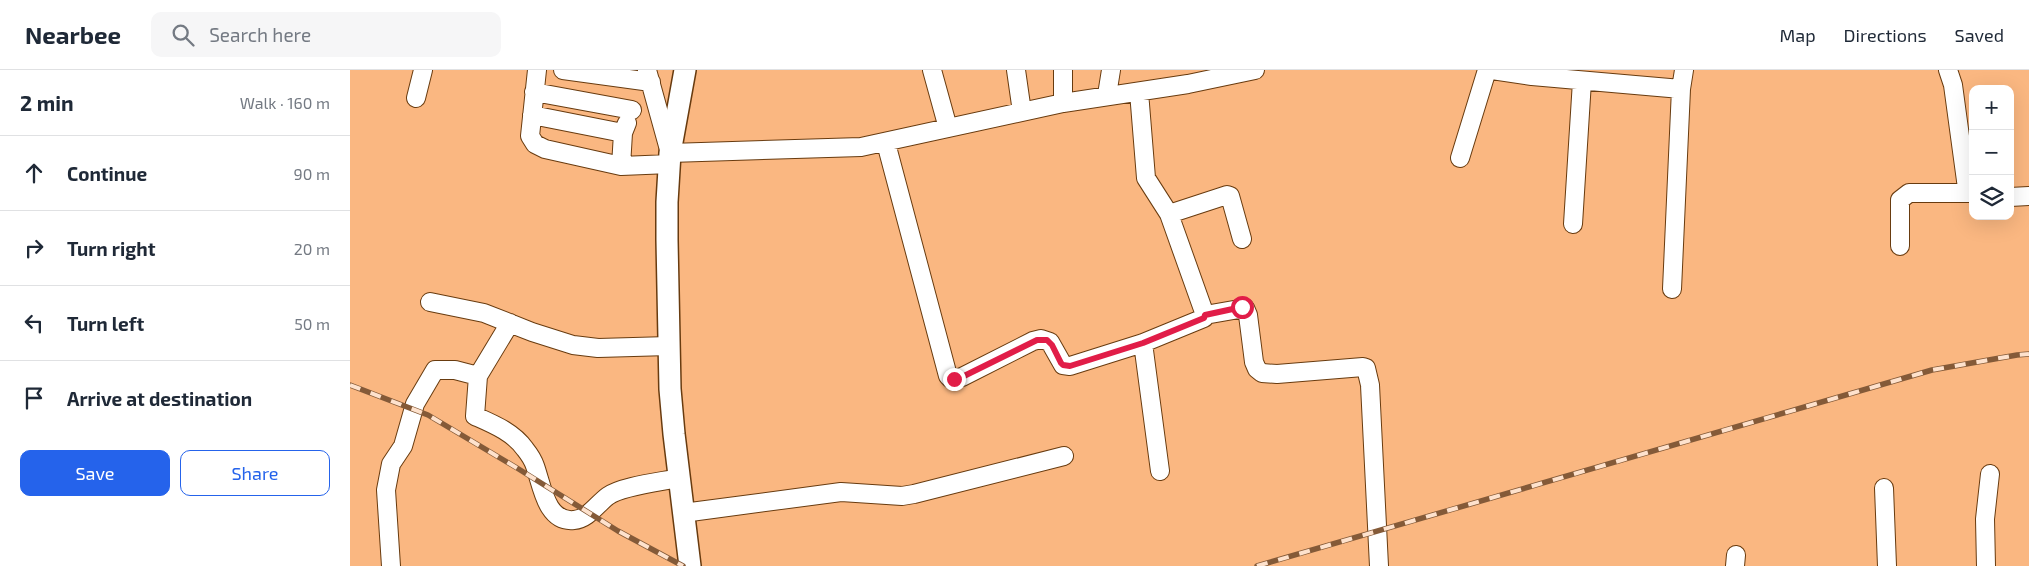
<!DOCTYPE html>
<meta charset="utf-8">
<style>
:root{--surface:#fff;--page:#f6f6f7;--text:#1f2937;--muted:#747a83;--line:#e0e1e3;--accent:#2563eb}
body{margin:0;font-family:"Exo 2",sans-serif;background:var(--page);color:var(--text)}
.controls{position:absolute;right:15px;top:15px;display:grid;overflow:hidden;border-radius:10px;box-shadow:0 5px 20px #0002}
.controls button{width:45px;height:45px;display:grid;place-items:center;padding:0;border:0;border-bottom:1px solid var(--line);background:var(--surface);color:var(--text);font:25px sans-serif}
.stop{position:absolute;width:15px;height:15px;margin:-11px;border:4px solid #e11d48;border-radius:50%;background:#fff}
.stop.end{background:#e11d48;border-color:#fff;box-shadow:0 1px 5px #0008}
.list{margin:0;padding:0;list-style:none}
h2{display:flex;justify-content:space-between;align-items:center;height:65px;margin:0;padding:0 20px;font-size:21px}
h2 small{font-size:16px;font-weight:400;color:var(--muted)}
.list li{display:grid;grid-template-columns:32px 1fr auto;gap:15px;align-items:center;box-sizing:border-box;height:75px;padding:0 20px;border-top:1px solid var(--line)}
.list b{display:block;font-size:19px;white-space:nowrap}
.list em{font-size:16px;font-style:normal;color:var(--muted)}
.actions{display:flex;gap:10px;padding:15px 20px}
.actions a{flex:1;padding:11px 0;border:1px solid var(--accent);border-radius:10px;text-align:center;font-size:18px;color:var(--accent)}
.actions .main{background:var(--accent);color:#fff}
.icon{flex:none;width:28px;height:28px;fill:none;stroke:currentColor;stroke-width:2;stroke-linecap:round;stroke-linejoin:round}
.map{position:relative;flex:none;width:1679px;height:496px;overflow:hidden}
header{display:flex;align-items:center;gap:30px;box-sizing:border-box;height:70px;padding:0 25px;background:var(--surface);border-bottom:1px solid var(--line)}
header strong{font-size:24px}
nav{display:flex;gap:28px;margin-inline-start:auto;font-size:18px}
.search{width:350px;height:45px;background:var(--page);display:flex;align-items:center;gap:12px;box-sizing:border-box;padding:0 18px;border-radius:10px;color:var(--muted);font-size:19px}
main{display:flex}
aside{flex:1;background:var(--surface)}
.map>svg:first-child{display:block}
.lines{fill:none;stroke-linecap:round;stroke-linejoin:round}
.minor-casing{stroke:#683b0f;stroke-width:20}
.major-casing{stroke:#683b0f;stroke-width:24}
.minor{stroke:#fff;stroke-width:18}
.major{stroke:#fff;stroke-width:21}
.rail-casing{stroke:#845a38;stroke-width:5.5}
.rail{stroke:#fee2cd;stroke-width:4;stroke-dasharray:11;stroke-linecap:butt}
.route{stroke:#e11d48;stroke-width:6}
</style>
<header>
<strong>Nearbee</strong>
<div class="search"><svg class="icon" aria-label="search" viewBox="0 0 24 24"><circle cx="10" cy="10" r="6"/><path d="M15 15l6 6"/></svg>Search here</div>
<nav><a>Map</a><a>Directions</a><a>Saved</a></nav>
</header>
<main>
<aside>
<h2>2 min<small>Walk · 160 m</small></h2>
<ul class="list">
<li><svg class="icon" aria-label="ahead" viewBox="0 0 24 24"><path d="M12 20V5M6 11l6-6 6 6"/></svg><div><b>Continue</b></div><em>90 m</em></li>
<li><svg class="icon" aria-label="right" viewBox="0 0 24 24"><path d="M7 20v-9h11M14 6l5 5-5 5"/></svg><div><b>Turn right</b></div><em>20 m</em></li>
<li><svg class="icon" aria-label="left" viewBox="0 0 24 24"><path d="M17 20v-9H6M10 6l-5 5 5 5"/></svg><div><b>Turn left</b></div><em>50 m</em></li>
<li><svg class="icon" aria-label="arrive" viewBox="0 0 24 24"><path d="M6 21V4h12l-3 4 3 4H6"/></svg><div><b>Arrive at destination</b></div></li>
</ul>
<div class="actions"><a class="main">Save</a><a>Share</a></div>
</aside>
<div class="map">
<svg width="1679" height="496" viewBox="0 0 1679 496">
<rect width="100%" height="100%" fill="#fab781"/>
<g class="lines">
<defs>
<path id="minor" d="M187,0L180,66L185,74L195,79L271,96L320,94
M213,0L301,12
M297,0L320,83L511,77L713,33L838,14L905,0
M582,0L598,58
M666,0L672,42
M1142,0L1182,6L1331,19
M1598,0L1603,15L1617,118L1623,124
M184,22L282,40
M757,25L761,0
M66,28L73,0
M713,33V0
M182,45L273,63
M536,73L598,306L601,309L612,307L683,271L691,269L700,272L713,295L720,296L793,273L854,248L855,245L819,144L796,108L789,22
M1110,88L1137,0
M271,96L273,63L277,53
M1660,127L1679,126
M819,144L877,125L880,126L892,169
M1223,154L1232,11
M1550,176V130L1559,123H1620
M1322,219L1331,19L1334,0
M80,232L134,243L182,262L223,275L248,278L319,276
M855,245L895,238L898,245L904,292L907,299L912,303L927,304L1013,297L1016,298L1020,315L1029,496
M793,273L810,401
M128,306L125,346C143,354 163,362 175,379C179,384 183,390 185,396C192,415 196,453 224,450C238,449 247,434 258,426C272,416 310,412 329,408
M1534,418L1537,496
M333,443L491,422L552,426L564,424L714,386
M41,496L36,420L41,394L53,376L65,334L85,300H105L128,306L160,253
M1385,496L1386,485
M1636,496L1635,449L1640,404"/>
<path id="major" d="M335,0L320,83L317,132V170L320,319L324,364L340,496"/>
</defs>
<use href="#minor" class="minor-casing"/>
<use href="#major" class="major-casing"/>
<use href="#minor" class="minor"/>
<use href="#major" class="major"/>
<defs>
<path id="rail" d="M0,315L78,345L167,398L268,461L333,496
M907,496L1582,300L1667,285L1679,284"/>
</defs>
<use href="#rail" class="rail-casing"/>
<use href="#rail" class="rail"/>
</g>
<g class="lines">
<path class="route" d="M604,309L612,307L687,270H697L702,275L711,293L713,295L720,296L793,273L854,248L855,245L892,237"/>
</g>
</svg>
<div class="controls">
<button>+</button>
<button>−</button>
<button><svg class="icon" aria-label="layers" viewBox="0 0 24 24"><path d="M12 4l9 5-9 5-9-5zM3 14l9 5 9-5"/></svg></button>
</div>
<div class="stop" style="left:892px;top:237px"></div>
<div class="stop end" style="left:604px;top:309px"></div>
</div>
</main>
